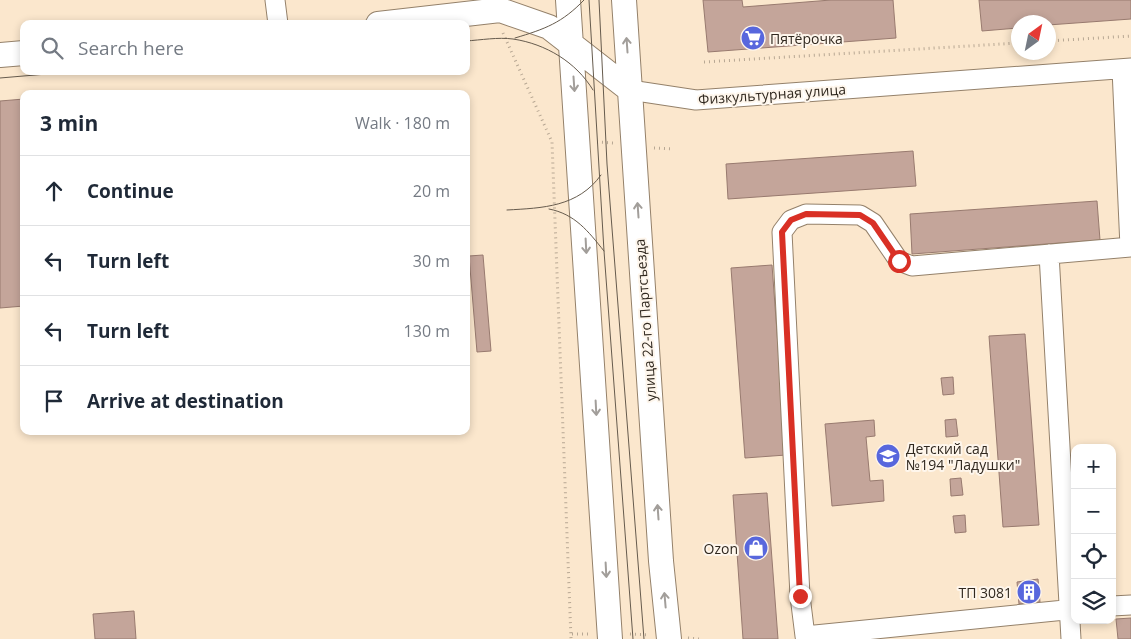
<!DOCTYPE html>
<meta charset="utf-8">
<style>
:root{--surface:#fff;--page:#f6f6f7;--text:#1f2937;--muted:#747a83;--line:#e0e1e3}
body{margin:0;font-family:"Open Sans",sans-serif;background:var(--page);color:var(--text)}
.controls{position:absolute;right:15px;bottom:15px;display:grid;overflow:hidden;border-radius:10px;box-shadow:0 2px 8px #0003}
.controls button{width:45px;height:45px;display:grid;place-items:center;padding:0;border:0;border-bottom:1px solid var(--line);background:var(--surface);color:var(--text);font:25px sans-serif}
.compass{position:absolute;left:1011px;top:15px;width:45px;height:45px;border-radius:50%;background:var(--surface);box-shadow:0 2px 8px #0003;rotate:33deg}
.stop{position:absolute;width:15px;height:15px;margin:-11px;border:4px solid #d93025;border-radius:50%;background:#fff}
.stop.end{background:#d93025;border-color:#fff;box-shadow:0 1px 5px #0008}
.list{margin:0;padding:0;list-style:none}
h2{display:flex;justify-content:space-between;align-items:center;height:65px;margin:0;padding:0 20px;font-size:21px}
h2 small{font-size:16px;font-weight:400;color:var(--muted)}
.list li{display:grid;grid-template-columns:32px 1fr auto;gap:15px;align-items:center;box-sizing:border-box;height:70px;padding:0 20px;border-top:1px solid var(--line)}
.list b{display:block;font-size:19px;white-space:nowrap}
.list em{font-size:16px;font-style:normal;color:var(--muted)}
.icon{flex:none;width:28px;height:28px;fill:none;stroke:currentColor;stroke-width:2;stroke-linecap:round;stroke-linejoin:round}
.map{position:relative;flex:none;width:1131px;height:639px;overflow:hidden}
.search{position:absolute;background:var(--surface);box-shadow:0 2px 8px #0003;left:20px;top:20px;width:450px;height:55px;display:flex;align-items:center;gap:12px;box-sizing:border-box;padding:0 18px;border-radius:10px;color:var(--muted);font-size:19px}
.panel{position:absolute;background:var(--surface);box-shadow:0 2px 8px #0003;left:20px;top:90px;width:450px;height:345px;border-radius:10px}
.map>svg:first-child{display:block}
.building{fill:#c4a59a;stroke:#987a6f}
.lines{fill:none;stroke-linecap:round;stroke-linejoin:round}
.minor-casing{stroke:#94816a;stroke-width:21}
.major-casing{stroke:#94816a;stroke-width:26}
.path{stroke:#b7a793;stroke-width:3;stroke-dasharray:1 4;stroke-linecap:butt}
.minor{stroke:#fff;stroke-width:19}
.major{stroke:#fff;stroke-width:24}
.tram{stroke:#665b4d;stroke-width:1}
.oneway{stroke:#a29e9a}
.route{stroke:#d93025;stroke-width:6}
.labels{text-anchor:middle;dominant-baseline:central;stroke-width:4;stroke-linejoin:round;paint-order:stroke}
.poi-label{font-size:14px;fill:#30281f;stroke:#fef6ec;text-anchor:start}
.street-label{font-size:14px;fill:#30281f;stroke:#fef6ec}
</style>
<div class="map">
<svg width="1131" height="639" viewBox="0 0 1131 639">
<rect width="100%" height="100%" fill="#fbe7cd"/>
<path class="building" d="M703,0H742L743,7L831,0H893L896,38L708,52Z
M979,0H1131V19L1048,25V22H1018V28L982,31Z
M24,99V306L0,308V101Z
M913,151L916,186L728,199L726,164Z
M1097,201L1100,240L912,254L910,214Z
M483,255L491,351L477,352L469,256Z
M772,265L786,455L745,458L731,268Z
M1025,334L1039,525L1003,527L989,336Z
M953,377L954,394L943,395L941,378Z
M956,419L958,436L946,437L945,420Z
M874,420L875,436L866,437L870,481L883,480L884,501L832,506L825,424Z
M961,478L963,495L951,496L950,479Z
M767,493L778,639H743L733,495Z
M965,515L966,532L955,533L953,516Z
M1038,579L1040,602L1019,604L1017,582Z
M134,611L136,639H95L93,614Z
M1131,618V639H1118L1116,619Z"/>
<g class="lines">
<defs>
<path id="minor" d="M275,0L278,24
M1122,69L1130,247
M630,90L696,100L1131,68
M1049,254L1071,639
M1112,606L1131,605
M1075,609L805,636L800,596L782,232L791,220L806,214L860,215L873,223L899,261L912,266L1131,247"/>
<path id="major" d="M568,0L610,639
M624,0L661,561L669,639
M378,24L500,10L549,27L630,90
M0,55L24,53"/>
</defs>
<use href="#minor" class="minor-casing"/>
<use href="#major" class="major-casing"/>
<path class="path" d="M503,33L552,142L571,639
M1048,41L1131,36
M704,62L1018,43
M597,142L614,143
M654,148L674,149
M572,634H589
M630,634L649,635
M688,638L699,639"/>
<use href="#minor" class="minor"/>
<use href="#major" class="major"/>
<path class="tram" d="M589,0L604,251L633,639
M599,0L607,164L644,639
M515,38C545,29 562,23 584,0
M466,41C481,40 498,37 513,39C546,44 576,62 593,90
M0,78L82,71
M549,209C575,214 588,231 604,251
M507,210C543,208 578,207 601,175"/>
</g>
<defs><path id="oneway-shaft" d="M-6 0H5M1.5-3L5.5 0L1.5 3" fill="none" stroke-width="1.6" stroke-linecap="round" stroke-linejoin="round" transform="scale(1.25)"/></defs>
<g class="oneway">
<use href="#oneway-shaft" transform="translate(627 45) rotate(-94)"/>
<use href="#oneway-shaft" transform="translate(574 84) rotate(86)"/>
<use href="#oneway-shaft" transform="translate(638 210) rotate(-94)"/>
<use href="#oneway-shaft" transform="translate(586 246) rotate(87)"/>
<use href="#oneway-shaft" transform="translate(596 408) rotate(87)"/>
<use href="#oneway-shaft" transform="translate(658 512) rotate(-94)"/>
<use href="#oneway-shaft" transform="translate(606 570) rotate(87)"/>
<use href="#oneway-shaft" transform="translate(665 600) rotate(-95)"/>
</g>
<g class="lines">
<path class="route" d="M800,596L782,232L791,220L806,214L860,215L873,223L899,261"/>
</g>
<defs>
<symbol id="supermarket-disc" viewBox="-11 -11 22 22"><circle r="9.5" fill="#5867dd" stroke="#fef6ec"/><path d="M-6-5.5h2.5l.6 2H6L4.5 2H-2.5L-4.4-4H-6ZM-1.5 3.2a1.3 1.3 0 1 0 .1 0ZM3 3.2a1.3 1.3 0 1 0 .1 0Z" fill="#fff"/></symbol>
<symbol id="school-disc" viewBox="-11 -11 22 22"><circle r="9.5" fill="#5867dd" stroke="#fef6ec"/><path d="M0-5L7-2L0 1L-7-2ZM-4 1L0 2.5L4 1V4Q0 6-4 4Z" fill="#fff"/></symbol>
<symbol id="shop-disc" viewBox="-11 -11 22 22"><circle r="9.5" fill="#5867dd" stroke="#fef6ec"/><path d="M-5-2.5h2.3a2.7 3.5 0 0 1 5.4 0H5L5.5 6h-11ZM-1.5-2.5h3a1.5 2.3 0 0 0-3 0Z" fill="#fff"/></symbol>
<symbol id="building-disc" viewBox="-11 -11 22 22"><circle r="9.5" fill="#5867dd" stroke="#fef6ec"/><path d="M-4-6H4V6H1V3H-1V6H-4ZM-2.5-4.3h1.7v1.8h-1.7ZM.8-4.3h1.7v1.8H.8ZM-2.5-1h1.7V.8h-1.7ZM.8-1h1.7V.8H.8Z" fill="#fff"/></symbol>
</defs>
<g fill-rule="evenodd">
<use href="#supermarket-disc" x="739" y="24" width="28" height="28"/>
<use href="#school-disc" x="874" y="442" width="28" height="28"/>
<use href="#shop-disc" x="742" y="534" width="28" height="28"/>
<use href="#building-disc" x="1015" y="578" width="28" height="28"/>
</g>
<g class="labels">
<g class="poi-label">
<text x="770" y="38">Пятёрочка</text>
<text x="906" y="448">Детский сад<tspan x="906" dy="16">№194 "Ладушки"</tspan></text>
<text x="738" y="548" text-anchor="end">Ozon</text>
<text x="1012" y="592" text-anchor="end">ТП 3081</text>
</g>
<g class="street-label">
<text transform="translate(772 94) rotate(-4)">Физкультурная улица</text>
<text transform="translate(645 320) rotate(-94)">улица 22-го Партсъезда</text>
</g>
</g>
</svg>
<div class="controls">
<button>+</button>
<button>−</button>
<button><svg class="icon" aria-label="locate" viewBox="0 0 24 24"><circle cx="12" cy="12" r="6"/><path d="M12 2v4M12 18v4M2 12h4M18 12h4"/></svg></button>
<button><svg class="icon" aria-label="layers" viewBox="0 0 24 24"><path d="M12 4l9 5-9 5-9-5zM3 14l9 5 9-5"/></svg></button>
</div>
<svg class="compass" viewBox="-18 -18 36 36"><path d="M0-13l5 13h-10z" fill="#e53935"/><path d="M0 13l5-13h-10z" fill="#747a83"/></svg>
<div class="stop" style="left:899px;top:261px"></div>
<div class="stop end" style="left:800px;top:596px"></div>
<div class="search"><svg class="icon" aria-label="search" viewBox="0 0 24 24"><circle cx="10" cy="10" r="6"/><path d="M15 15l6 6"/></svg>Search here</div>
<section class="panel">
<h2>3 min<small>Walk · 180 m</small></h2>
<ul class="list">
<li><svg class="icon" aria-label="ahead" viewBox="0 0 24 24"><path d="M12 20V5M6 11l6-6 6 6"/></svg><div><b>Continue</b></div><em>20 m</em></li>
<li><svg class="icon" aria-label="left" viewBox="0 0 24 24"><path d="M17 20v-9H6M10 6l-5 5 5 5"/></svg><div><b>Turn left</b></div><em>30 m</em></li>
<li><svg class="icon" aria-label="left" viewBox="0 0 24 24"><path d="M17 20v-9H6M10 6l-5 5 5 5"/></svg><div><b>Turn left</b></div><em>130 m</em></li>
<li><svg class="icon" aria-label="arrive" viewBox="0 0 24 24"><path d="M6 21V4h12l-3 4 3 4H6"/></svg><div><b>Arrive at destination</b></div></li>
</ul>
</section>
</div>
